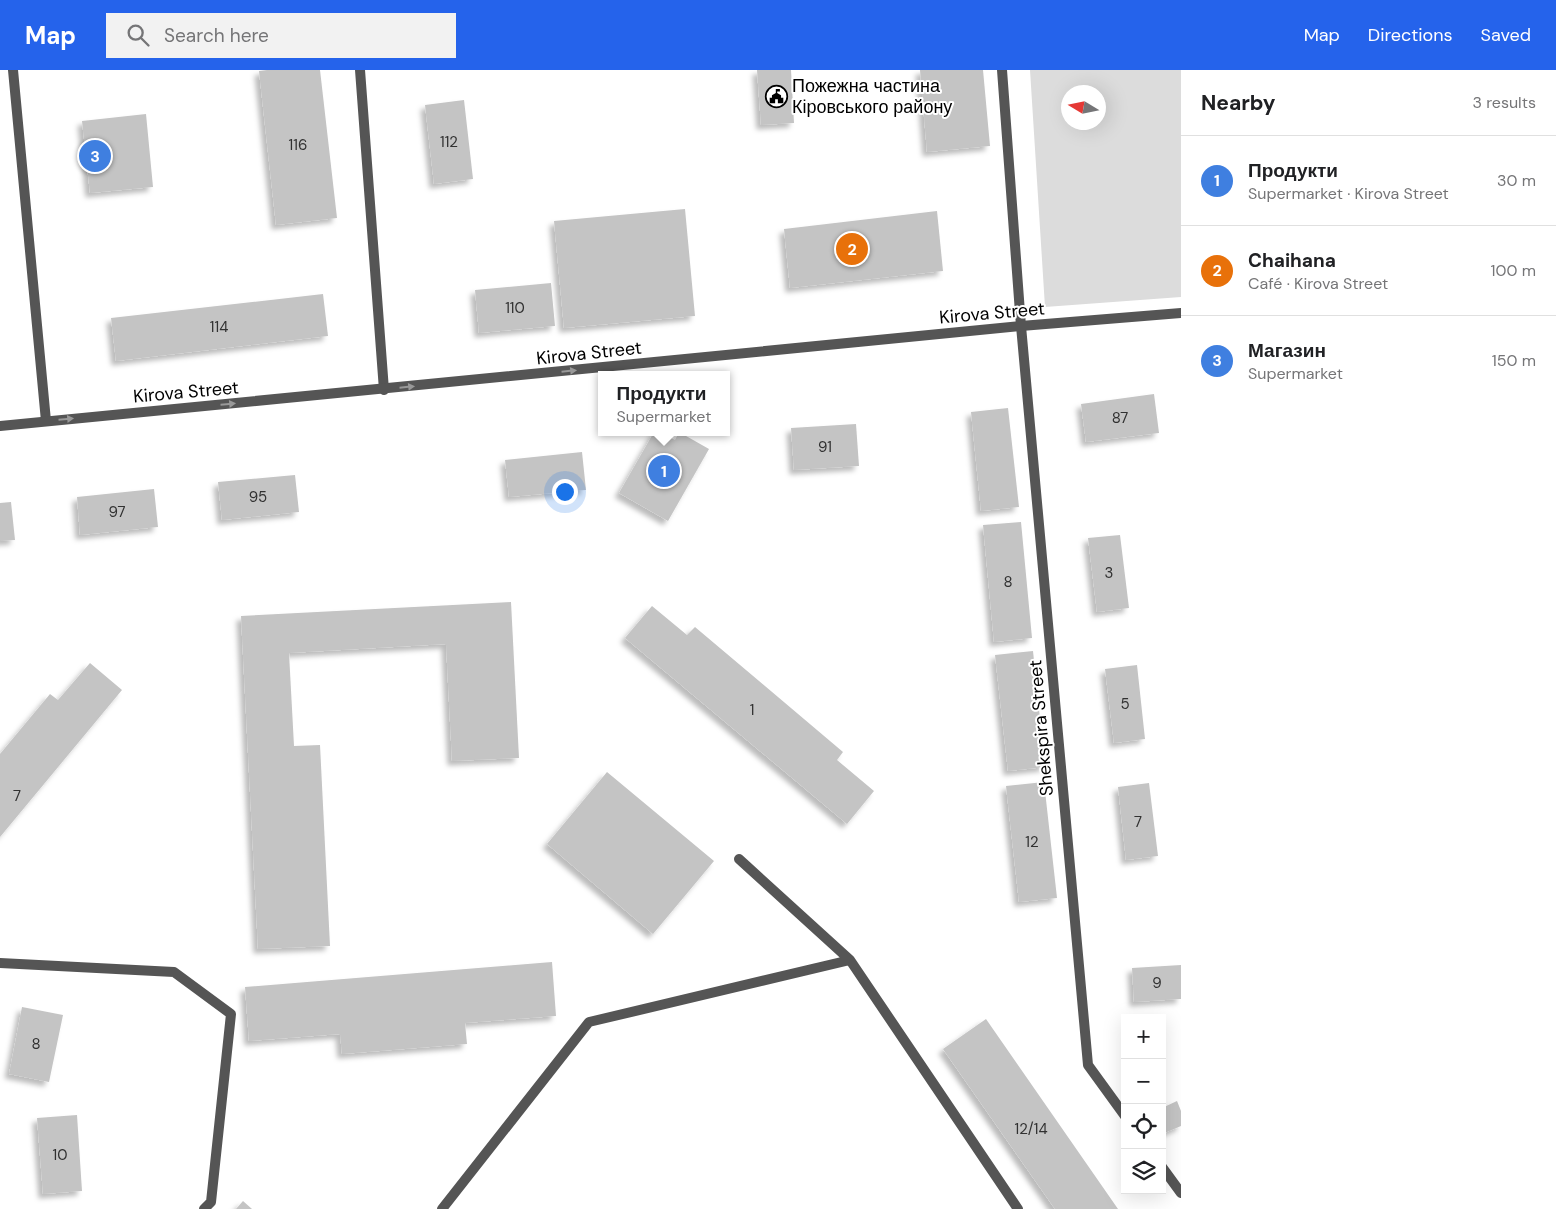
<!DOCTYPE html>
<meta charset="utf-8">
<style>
:root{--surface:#fff;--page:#f2f2f2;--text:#202124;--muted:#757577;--line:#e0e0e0;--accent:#2563eb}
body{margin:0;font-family:"DM Sans",sans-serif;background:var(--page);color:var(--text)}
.controls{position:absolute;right:15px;bottom:15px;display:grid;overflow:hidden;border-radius:0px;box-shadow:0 5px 20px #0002}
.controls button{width:45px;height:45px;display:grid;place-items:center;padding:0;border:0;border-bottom:1px solid var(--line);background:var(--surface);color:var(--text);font:25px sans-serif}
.compass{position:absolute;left:1061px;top:15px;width:45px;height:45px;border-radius:50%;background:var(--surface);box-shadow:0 5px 20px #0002;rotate:280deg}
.you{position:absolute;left:564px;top:421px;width:18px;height:18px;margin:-12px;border:4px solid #fff;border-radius:50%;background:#1a73e8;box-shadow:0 0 0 8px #1a73e833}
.badge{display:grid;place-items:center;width:32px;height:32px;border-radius:50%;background:var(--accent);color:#fff;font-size:16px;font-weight:700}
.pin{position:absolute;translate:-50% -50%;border:2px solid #fff;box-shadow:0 1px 5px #0006}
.popup{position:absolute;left:598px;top:301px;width:132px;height:65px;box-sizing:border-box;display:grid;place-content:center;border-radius:0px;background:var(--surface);filter:drop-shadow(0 1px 4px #0005);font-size:16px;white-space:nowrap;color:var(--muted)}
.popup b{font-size:19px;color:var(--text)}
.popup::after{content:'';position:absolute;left:50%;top:100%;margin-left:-10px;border:10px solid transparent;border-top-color:var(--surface)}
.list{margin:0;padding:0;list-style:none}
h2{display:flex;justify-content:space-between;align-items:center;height:65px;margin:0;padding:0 20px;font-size:21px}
h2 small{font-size:16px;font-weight:400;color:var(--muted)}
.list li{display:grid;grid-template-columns:32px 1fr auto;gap:15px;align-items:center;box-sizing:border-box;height:90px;padding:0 20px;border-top:1px solid var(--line)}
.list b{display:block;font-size:19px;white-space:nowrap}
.list p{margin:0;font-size:16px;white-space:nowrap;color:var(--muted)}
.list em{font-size:16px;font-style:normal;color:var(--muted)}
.icon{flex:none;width:28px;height:28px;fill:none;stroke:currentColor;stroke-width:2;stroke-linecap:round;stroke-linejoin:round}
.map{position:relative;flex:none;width:1181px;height:1139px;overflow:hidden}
header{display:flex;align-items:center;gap:30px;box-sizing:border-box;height:70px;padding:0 25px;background:var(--accent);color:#fff}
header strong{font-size:24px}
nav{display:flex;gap:28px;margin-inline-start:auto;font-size:18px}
.search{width:350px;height:45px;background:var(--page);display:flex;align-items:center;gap:12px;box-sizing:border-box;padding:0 18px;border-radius:0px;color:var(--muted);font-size:19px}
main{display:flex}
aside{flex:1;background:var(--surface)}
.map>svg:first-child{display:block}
.green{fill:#dcdcdc;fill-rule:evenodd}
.building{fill:#c4c4c4;filter:url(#shadow)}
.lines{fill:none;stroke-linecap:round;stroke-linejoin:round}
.service{stroke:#555;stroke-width:10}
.minor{stroke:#555;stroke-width:10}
.tertiary{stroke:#555;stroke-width:10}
.oneway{fill:#999}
.labels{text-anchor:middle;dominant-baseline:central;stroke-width:4;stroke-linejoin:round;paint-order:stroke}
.number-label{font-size:15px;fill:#313131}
.poi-label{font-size:18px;fill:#000;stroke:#fff;text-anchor:start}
.street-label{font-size:18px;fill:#000;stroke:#fff}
</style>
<header>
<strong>Map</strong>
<div class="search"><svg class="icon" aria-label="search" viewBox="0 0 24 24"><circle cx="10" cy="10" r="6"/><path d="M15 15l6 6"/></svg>Search here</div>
<nav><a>Map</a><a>Directions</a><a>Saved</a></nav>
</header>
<main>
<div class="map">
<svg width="1181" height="1139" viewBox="0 0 1181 1139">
<defs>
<filter id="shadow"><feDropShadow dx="-4.5" dy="4.5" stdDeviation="2.5" flood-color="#0004"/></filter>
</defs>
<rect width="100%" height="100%" fill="#fff"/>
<path class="green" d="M1030,0H1181V227L1045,237ZM1068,22H1098V52H1068Z"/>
<path class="building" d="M267,0H320L337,148L276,155L259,1Z
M757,0H791L794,53L761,55Z
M920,0H983L990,76L927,82Z
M464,30L473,109L434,114L425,35Z
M146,44L153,117L90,123L82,51Z
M685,139L695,246L564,258L554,151Z
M937,141L943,201L790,218L784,159Z
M551,213L555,256L479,263L475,220Z
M323,224L328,266L116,291L111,248Z
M1154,324L1159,363L1086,372L1081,334Z
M1008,338L1019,437L981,441L971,342Z
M856,354L859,396L794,400L791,358Z
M654,362H661L675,370L679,362L709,379L668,451L619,423Z
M582,382L586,420L509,427L505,390Z
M295,405L299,442L222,450L218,412Z
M154,419L158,457L80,465L77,427Z
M11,432L15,470L0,471V433Z
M1021,452L1032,568L994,572L983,455Z
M1120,465L1129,538L1097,542L1088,468Z
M511,532L519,688L452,691L446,574L289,583L294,676L320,675L330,876L258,879L241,546Z
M652,536L687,565L695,557L843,682L837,690L874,721L847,754L625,568Z
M1033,581L1045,697L1008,701L995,585Z
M90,593L122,620L0,767V684L50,624L58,630Z
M1137,595L1145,669L1114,673L1105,599Z
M607,702L714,791L653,864L547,774Z
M1044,712L1057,828L1019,832L1006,716Z
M1149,713L1158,786L1126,790L1118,717Z
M552,892L556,946L465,953L467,974L342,984L340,964L249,971L245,917Z
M1181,895V929L1134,932L1132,898Z
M22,937L63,945L49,1012L9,1004Z
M986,949L1118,1139H1055L943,979Z
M1177,1031L1181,1041V1056L1162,1064V1038Z
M77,1045L82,1121L43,1124L37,1048Z
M243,1131L252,1139H236Z"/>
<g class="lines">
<path class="service" d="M13,0L46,351
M360,0L384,320
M739,789L850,890L1018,1139
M0,893L174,902L231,944L211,1132L204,1139
M442,1139L589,952L850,890"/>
<path class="minor" d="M1002,0L1021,256L1088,995L1125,1046
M1162,1097L1181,1123"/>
<path class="tertiary" d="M0,356L1021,256L1181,243"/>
</g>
<defs><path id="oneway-solid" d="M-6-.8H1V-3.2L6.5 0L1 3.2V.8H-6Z" transform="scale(1.25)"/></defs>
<g class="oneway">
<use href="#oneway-solid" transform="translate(569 301) rotate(-6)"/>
<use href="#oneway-solid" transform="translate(407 317) rotate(-6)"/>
<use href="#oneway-solid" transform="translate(228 334) rotate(-5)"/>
<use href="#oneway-solid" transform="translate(66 349) rotate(-5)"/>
</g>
<defs>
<symbol id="civic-ring" viewBox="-11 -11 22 22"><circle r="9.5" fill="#fff" stroke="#000" stroke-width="1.5"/><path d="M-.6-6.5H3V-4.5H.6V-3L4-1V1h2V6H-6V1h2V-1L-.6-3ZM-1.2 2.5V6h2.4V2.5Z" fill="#000"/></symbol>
</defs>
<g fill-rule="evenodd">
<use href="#civic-ring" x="764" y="14" width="25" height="25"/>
</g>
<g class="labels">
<g class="number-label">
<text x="449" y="72">112</text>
<text x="298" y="75">116</text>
<text x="515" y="238">110</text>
<text x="219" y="257">114</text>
<text x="1120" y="348">87</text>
<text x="825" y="377">91</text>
<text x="258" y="427">95</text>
<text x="117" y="442">97</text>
<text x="1109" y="503">3</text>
<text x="1008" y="512">8</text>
<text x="1125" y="634">5</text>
<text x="752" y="640">1</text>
<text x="17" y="726">7</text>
<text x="1138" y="752">7</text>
<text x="1032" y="772">12</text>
<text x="1157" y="913">9</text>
<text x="36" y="974">8</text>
<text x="1031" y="1059">12/14</text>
<text x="60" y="1085">10</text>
</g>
<g class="poi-label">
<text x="792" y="16">Пожежна частина<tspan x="792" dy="21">Кіровського району</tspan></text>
</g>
<g class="street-label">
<text transform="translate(992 243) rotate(-5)">Kirova Street</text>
<text transform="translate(589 283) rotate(-6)">Kirova Street</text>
<text transform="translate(186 322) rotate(-5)">Kirova Street</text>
<text transform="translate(1041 658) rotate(-95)">Shekspira Street</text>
</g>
</g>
</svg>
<div class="controls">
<button>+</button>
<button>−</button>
<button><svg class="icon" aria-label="locate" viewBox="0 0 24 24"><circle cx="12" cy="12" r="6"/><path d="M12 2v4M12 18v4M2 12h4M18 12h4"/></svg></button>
<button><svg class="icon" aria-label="layers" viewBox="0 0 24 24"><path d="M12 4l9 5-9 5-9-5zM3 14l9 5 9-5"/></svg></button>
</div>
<svg class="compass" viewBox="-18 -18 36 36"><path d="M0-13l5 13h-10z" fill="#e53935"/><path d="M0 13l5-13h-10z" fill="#757577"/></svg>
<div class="you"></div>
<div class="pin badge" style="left:664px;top:401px;background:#3f7fe0">1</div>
<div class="popup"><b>Продукти</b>Supermarket</div>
<div class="pin badge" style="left:852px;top:179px;background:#e8710a">2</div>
<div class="pin badge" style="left:95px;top:86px;background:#3f7fe0">3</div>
</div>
<aside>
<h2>Nearby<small>3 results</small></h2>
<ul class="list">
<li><span class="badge" style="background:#3f7fe0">1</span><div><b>Продукти</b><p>Supermarket · Kirova Street</p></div><em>30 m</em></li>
<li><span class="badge" style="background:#e8710a">2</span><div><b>Chaihana</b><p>Café · Kirova Street</p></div><em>100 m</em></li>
<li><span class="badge" style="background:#3f7fe0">3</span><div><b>Магазин</b><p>Supermarket</p></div><em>150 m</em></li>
</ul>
</aside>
</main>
